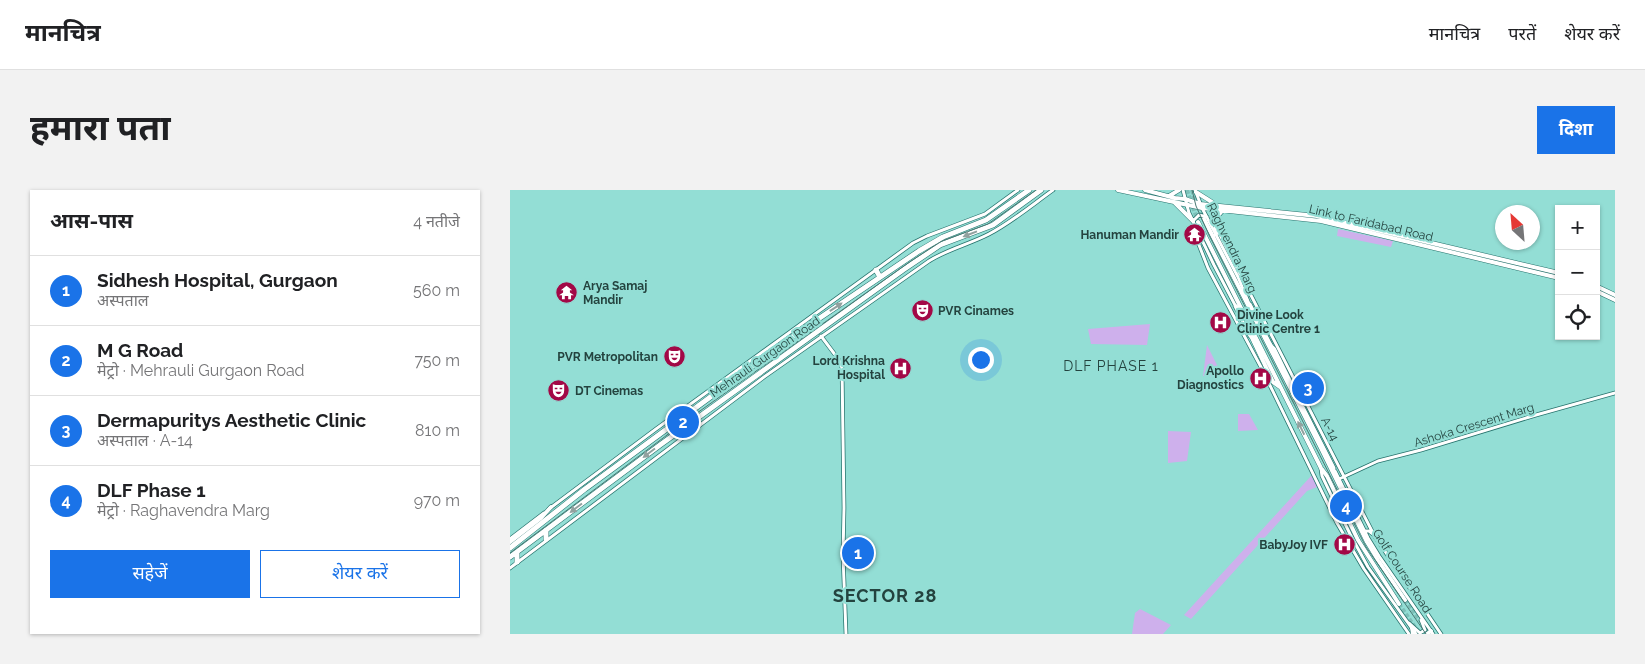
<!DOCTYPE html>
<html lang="hi">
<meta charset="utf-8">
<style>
:root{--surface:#fff;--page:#f2f2f2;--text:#202124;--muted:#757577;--line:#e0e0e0;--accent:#1a73e8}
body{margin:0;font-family:Raleway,"Noto Sans Devanagari",sans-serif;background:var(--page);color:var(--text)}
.controls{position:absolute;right:15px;top:15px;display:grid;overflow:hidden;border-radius:0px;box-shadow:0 1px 4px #0004}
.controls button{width:45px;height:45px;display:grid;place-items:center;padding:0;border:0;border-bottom:1px solid var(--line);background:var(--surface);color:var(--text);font:25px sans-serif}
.compass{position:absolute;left:985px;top:15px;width:45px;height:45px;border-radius:50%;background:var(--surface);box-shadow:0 1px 4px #0004;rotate:334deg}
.you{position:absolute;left:470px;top:169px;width:18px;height:18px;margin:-12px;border:4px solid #fff;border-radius:50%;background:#1a73e8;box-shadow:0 0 0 8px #1a73e833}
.badge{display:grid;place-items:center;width:32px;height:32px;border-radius:50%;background:var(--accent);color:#fff;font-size:16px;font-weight:700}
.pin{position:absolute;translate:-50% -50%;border:2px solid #fff;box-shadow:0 1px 5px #0006}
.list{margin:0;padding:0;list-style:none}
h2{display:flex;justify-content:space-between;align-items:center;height:65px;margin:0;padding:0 20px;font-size:21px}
h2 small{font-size:16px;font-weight:400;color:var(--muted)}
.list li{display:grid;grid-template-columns:32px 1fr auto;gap:15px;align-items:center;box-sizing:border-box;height:70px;padding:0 20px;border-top:1px solid var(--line)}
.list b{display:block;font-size:19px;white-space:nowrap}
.list p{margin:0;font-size:16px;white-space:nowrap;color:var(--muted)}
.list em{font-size:16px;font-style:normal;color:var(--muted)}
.actions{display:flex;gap:10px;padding:15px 20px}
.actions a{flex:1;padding:11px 0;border:1px solid var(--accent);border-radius:0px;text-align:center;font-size:18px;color:var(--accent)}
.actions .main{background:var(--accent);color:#fff}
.icon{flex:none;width:28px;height:28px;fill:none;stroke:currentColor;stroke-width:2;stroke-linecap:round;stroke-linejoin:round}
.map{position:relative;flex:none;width:1105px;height:444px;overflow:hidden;border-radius:0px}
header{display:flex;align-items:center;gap:30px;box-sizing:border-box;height:70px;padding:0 25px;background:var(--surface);border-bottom:1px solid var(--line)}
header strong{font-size:24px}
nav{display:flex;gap:28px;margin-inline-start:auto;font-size:18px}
.intro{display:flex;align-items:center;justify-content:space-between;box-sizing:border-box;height:120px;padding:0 30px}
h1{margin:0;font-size:35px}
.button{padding:12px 22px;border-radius:0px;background:var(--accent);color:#fff;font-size:18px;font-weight:700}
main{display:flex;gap:30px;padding:0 30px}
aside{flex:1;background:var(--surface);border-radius:0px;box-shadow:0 1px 4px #0004}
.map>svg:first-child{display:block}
.green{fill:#ceb0ec}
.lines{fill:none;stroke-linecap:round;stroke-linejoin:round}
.major-tunnel{stroke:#7dbfb7;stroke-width:4;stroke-dasharray:4 2;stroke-linecap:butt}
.minor-casing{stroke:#26736d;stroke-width:4.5}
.major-casing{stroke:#26736d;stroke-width:5}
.highway-casing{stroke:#26736d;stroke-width:6}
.minor{stroke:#fff;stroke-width:3}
.major{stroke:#fff;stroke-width:4}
.highway{stroke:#fff;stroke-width:5}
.rail{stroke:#4a7973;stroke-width:1}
.oneway{fill:#92a19f}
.labels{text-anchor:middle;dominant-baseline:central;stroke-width:4.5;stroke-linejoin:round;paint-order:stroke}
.street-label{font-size:12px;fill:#24433f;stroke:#93ded5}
.poi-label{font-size:12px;font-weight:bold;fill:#24433f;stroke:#93ded5;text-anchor:end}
.neighbourhood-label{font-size:14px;letter-spacing:1px;fill:#24433f;stroke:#93ded5}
.district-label{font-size:18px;font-weight:bold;letter-spacing:1px;fill:#24433f;stroke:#93ded5}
</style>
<header>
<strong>मानचित्र</strong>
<nav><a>मानचित्र</a><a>परतें</a><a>शेयर करें</a></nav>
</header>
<div class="intro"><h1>हमारा पता</h1><a class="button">दिशा</a></div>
<main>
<aside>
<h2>आस-पास<small>4 नतीजे</small></h2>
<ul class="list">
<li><span class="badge">1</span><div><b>Sidhesh Hospital, Gurgaon</b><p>अस्पताल</p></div><em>560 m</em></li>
<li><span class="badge">2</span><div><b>M G Road</b><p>मेट्रो · Mehrauli Gurgaon Road</p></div><em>750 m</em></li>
<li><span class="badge">3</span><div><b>Dermapuritys Aesthetic Clinic</b><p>अस्पताल · A-14</p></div><em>810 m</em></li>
<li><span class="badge">4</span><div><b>DLF Phase 1</b><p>मेट्रो · Raghavendra Marg</p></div><em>970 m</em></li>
</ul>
<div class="actions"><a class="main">सहेजें</a><a>शेयर करें</a></div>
</aside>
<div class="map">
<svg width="1105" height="444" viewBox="0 0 1105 444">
<rect width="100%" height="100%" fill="#93ded5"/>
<path class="green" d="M828,39L883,51L881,57L827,46Z
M640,134L637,155L581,154L578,139Z
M697,155L713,187L693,186Z
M728,224H739L748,240L728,241Z
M658,241L681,242L677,271L658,273Z
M802,285L807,297L797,301L681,429L674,425Z
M630,419L661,435L653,444H622L625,423Z"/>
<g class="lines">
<path class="major-tunnel" d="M677,0L688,32
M682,0L685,11L693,28
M895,410L920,444
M889,414L907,440"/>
<defs>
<path id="minor" d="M673,0L679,23L704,75L725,115L731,120
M685,0L692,18L728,87L740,116
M683,31L689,25L697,27
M706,37L864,345
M689,42V55L698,78L752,179L827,333L854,379L899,444
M740,114L761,155
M725,116L740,146
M311,146L329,170L332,178L334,318L333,365L336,444
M793,217L824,278
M822,278L825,281L858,348L869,366L923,444
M811,279L812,286L840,344L858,377L906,444
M829,289L868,271L911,260L1026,225L1105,203
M39,319L146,239L403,53L417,46L475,24L508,0
M855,341H859L864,345L931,444
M0,349L34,323
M0,378L254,187L419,71C438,59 460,54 479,44C502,32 522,15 543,0
M899,433L910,443L915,440L911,430"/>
<path id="major" d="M608,0L692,18L811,31L1049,88
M635,0L665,8L675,9L690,14L807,26L1049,83
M686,2L705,14
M659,6L669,0
M665,13L683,31
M694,29L811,258L857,352L868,370L895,410
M688,32L811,278L817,286L848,350L889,414
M706,44V28L713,20
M1086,96L1105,105
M1086,101L1105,110
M742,140L741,146L763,192L770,197
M758,153L764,159L790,212L792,218
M0,352L31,328L41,317
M902,438L903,444
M917,444L921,441"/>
<path id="highway" d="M366,80L370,87
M36,340V349
M0,358L75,299L289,142L409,61L433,47L476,30L519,0
M7,362V372
M0,367L150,255L393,80L430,55L483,35L531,0"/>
</defs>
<use href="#minor" class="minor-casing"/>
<use href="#major" class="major-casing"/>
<use href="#highway" class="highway-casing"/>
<use href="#minor" class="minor"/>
<use href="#major" class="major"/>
<use href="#highway" class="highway"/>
<path class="rail" d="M682,0L686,16L699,45L856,357L916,444
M0,363L173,233L401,71L432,51L478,34L526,0"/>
</g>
<defs><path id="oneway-solid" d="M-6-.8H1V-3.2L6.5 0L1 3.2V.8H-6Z" transform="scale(1.25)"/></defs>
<g class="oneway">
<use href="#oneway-solid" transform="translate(460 44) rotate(159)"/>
<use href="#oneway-solid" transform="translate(326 117) rotate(-34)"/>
<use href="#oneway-solid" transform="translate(791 238) rotate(-116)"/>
<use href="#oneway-solid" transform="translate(139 263) rotate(143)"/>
<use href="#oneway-solid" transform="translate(66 318) rotate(143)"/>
</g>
<defs>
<symbol id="temple-disc" viewBox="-11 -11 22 22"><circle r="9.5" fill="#a20846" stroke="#93ded5"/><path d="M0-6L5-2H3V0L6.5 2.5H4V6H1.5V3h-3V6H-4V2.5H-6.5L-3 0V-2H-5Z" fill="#fff"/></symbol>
<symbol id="theatre-disc" viewBox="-11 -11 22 22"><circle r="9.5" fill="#a20846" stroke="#93ded5"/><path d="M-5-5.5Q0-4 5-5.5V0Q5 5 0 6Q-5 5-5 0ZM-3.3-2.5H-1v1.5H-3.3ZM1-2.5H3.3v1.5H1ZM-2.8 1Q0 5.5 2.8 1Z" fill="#fff"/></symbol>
<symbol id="hospital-disc" viewBox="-11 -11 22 22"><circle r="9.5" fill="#a20846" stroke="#93ded5"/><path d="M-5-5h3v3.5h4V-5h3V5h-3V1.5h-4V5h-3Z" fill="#fff"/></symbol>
</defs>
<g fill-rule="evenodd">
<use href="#temple-disc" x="672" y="32" width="25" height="25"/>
<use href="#temple-disc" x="44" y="90" width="25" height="25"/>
<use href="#theatre-disc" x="400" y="108" width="25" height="25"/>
<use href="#hospital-disc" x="698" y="120" width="25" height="25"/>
<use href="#theatre-disc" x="152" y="154" width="25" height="25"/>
<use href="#hospital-disc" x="378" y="166" width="25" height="25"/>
<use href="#hospital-disc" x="738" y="176" width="25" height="25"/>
<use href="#theatre-disc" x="36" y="188" width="25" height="25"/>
<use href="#hospital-disc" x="822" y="342" width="25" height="25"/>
</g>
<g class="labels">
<g class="street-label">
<text transform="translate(861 33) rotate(13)">Link to Faridabad Road</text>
<text transform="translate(722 58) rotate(64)">Raghvendra Marg</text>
<text transform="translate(255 167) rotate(-35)">Mehrauli Gurgaon Road</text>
<text transform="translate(964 235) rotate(-17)">Ashoka Crescent Marg</text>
<text transform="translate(820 239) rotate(63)">A-14</text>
<text transform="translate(892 381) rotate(57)">Golf Course Road</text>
</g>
<g class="poi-label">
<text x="669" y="45">Hanuman Mandir</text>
<text x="73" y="96" text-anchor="start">Arya Samaj<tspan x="73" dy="14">Mandir</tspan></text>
<text x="428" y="121" text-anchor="start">PVR Cinames</text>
<text x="727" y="125" text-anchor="start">Divine Look<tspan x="727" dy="14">Clinic Centre 1</tspan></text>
<text x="148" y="167">PVR Metropolitan</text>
<text x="375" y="171">Lord Krishna<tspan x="375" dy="14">Hospital</tspan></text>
<text x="734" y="181">Apollo<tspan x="734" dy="14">Diagnostics</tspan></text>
<text x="65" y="201" text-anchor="start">DT Cinemas</text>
<text x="818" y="355">BabyJoy IVF</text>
</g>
<g class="neighbourhood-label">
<text x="601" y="176">DLF PHASE 1</text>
</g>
<g class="district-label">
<text x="375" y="405">SECTOR 28</text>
</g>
</g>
</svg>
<div class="controls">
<button>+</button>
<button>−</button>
<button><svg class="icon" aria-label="locate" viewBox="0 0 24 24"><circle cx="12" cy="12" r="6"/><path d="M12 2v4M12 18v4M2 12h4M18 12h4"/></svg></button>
</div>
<svg class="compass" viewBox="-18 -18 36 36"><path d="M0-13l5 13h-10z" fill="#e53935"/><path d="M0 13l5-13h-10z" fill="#757577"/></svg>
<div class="you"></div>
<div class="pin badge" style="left:348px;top:363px">1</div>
<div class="pin badge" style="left:173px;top:232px">2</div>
<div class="pin badge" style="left:798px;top:198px">3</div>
<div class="pin badge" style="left:836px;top:316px">4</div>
</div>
</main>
